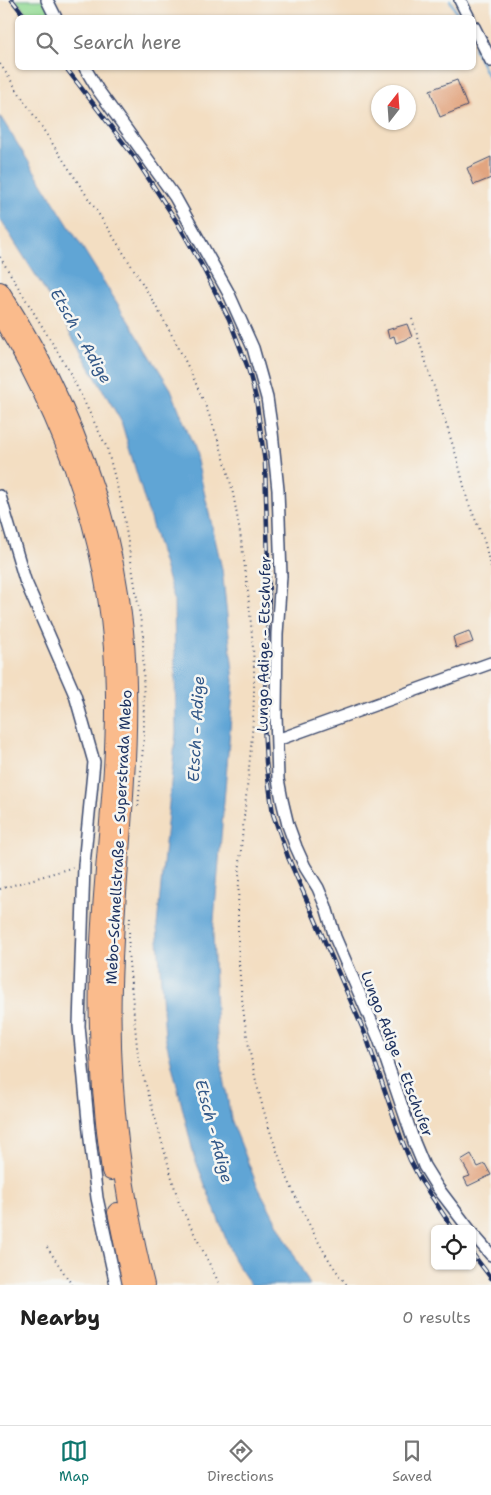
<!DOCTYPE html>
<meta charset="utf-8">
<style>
:root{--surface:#fff;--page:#f2f2f2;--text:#222;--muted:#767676;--line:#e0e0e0;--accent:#0f766e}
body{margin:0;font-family:"Shantell Sans",sans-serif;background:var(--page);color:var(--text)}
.controls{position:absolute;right:15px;bottom:15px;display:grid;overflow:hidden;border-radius:8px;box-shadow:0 1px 4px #0004}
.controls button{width:45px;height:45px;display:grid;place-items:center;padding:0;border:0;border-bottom:1px solid var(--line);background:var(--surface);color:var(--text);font:25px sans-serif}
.compass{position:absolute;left:371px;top:85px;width:45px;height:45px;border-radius:50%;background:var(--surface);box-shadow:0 1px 4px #0004;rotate:17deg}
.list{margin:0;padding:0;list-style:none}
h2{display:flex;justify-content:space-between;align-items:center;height:65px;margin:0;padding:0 20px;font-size:21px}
h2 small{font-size:16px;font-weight:400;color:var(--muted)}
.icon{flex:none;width:28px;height:28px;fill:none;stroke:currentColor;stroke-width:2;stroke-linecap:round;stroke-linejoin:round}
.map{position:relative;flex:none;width:491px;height:1285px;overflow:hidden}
.search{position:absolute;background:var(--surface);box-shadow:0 1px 4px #0004;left:15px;right:15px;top:15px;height:55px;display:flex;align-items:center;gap:12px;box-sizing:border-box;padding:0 18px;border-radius:8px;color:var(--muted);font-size:19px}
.sheet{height:140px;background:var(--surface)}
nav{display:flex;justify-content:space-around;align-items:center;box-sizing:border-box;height:70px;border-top:1px solid var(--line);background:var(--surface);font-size:14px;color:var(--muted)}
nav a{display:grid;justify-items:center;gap:2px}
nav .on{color:var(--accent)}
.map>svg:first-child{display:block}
.green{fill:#95dc96;stroke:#58867a}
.water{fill:#60a5d5;stroke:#3e6a9a}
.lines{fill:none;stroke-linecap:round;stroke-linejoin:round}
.stream{stroke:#60a5d5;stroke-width:2.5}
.building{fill:#e2a580}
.minor-casing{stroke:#3b496d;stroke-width:14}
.trunk-casing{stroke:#3b496d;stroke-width:20}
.path{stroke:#3b496d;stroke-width:2;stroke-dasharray:1 4;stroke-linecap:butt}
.minor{stroke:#fff;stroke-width:11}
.trunk{stroke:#fabb8c;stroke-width:18}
.rail-casing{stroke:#1b2f5e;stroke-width:4.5}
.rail{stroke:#f6f6f2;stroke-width:2.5;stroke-dasharray:8;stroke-linecap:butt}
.labels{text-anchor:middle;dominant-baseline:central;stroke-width:5;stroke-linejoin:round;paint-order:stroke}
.street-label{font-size:15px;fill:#1b2f5e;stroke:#f6f6f2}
.water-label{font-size:16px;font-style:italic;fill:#335888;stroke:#f6f6f2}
</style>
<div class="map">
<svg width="491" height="1285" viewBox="0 0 491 1285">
<rect width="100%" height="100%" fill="#f6f6f2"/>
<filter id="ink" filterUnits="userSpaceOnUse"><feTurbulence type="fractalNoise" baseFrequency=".02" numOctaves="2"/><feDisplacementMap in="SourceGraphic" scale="10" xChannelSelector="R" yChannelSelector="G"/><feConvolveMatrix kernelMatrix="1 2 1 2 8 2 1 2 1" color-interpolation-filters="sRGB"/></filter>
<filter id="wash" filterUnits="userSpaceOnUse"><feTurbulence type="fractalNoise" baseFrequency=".0096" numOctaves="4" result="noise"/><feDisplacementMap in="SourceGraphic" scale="20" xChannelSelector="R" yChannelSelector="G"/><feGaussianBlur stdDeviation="1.12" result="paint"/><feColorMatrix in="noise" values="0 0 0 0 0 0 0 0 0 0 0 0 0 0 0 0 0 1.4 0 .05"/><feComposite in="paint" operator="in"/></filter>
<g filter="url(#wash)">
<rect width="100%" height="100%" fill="#f3dec2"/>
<path class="green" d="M16,0H43L53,17H30Z"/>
<path class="water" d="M0,116L171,389L194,448L222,569L234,681L213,933L217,1037L231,1119L257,1185L310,1285H251L234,1260L194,1156L165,1036L157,926L176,732L174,599L121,421L40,282L0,219Z"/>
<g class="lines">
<path class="stream" d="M450,0L459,18
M474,48L491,83"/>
</g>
<g id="blocks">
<path class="building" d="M457,80L467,106L440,117L430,90Z
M491,157V178L474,185L467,168Z
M407,324L412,337L396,343L394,336L389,338L387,330Z
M469,631L473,642L456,648L453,637Z
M471,1154L478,1167L485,1164L491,1175L468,1186L464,1178L470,1176L461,1160Z"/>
</g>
</g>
<g filter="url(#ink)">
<use href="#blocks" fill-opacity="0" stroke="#3b496d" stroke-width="1"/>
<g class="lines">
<defs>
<path id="minor" d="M47,0L56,18
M460,0L469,18
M474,27L491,61
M85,68L98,90L175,197L228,292L253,348L267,398L272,432L278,490L281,576L277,634L276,715L278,779L282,800L288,825L296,847L305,867L318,888L326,907L335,937L379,1039L414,1142L424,1166L437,1187L469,1229
M0,496L25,580L75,695L94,762L84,865L79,1026L89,1131L97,1198L116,1285
M277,740L491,663
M472,1233L491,1255"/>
<path id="trunk" d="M0,291C66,394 112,509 124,631C135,749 115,867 112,985C109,1086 121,1187 145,1285
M0,315C71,432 114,557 115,695C116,777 104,860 100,942C96,1019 100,1094 111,1171
M117,1212L132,1285"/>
</defs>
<use href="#minor" class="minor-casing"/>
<use href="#trunk" class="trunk-casing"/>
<path class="path" d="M0,64C35,117 70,170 105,224C158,306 210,392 232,489C239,523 244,558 248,593C251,625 255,658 254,691C253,754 242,817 239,881C233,995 252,1109 303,1212C316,1238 329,1263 347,1285
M0,257L68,369L107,448L122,505L143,635L144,735L138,808
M412,319L457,458L468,502L484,540L491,569
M0,889L74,867
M130,917L128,952L138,1057L179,1203L220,1285
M47,1247L72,1285"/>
<use href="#minor" class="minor"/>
<use href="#trunk" class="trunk"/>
<defs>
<path id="rail" d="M12,0L26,18
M66,68L135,158L177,222L201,264L229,319L248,368L256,398L265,463L269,594L264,723L266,762L273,814L288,857L366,1036L401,1138L410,1160L420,1179L453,1229
M472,1253L491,1278"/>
</defs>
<use href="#rail" class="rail-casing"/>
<use href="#rail" class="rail"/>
</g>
</g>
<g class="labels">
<g class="street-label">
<text transform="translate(264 644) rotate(-89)">Lungo Adige - Etschufer</text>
<text transform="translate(119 837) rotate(-87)">Mebo-Schnellstraße - Superstrada Mebo</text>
<text transform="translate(397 1054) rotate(69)">Lungo Adige - Etschufer</text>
</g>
<g class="water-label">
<text transform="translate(81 336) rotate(60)">Etsch - Adige</text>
<text transform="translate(196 729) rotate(-87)">Etsch - Adige</text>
<text transform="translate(214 1131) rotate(75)">Etsch - Adige</text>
</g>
</g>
</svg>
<div class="controls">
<button><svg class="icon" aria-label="locate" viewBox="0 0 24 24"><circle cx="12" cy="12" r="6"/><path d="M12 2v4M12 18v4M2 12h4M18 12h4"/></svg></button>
</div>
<svg class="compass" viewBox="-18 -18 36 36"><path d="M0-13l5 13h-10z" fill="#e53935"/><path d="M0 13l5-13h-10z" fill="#767676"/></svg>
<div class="search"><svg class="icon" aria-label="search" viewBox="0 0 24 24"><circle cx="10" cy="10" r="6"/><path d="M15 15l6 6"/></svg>Search here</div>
</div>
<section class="sheet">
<h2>Nearby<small>0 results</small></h2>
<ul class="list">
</ul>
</section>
<nav>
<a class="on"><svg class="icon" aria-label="map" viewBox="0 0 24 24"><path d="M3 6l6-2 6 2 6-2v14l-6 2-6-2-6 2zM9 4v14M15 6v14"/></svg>Map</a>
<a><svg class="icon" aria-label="directions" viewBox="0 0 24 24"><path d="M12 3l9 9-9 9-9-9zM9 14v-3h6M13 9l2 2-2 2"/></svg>Directions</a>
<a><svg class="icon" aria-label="saved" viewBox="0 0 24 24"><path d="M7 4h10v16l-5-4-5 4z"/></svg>Saved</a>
</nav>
